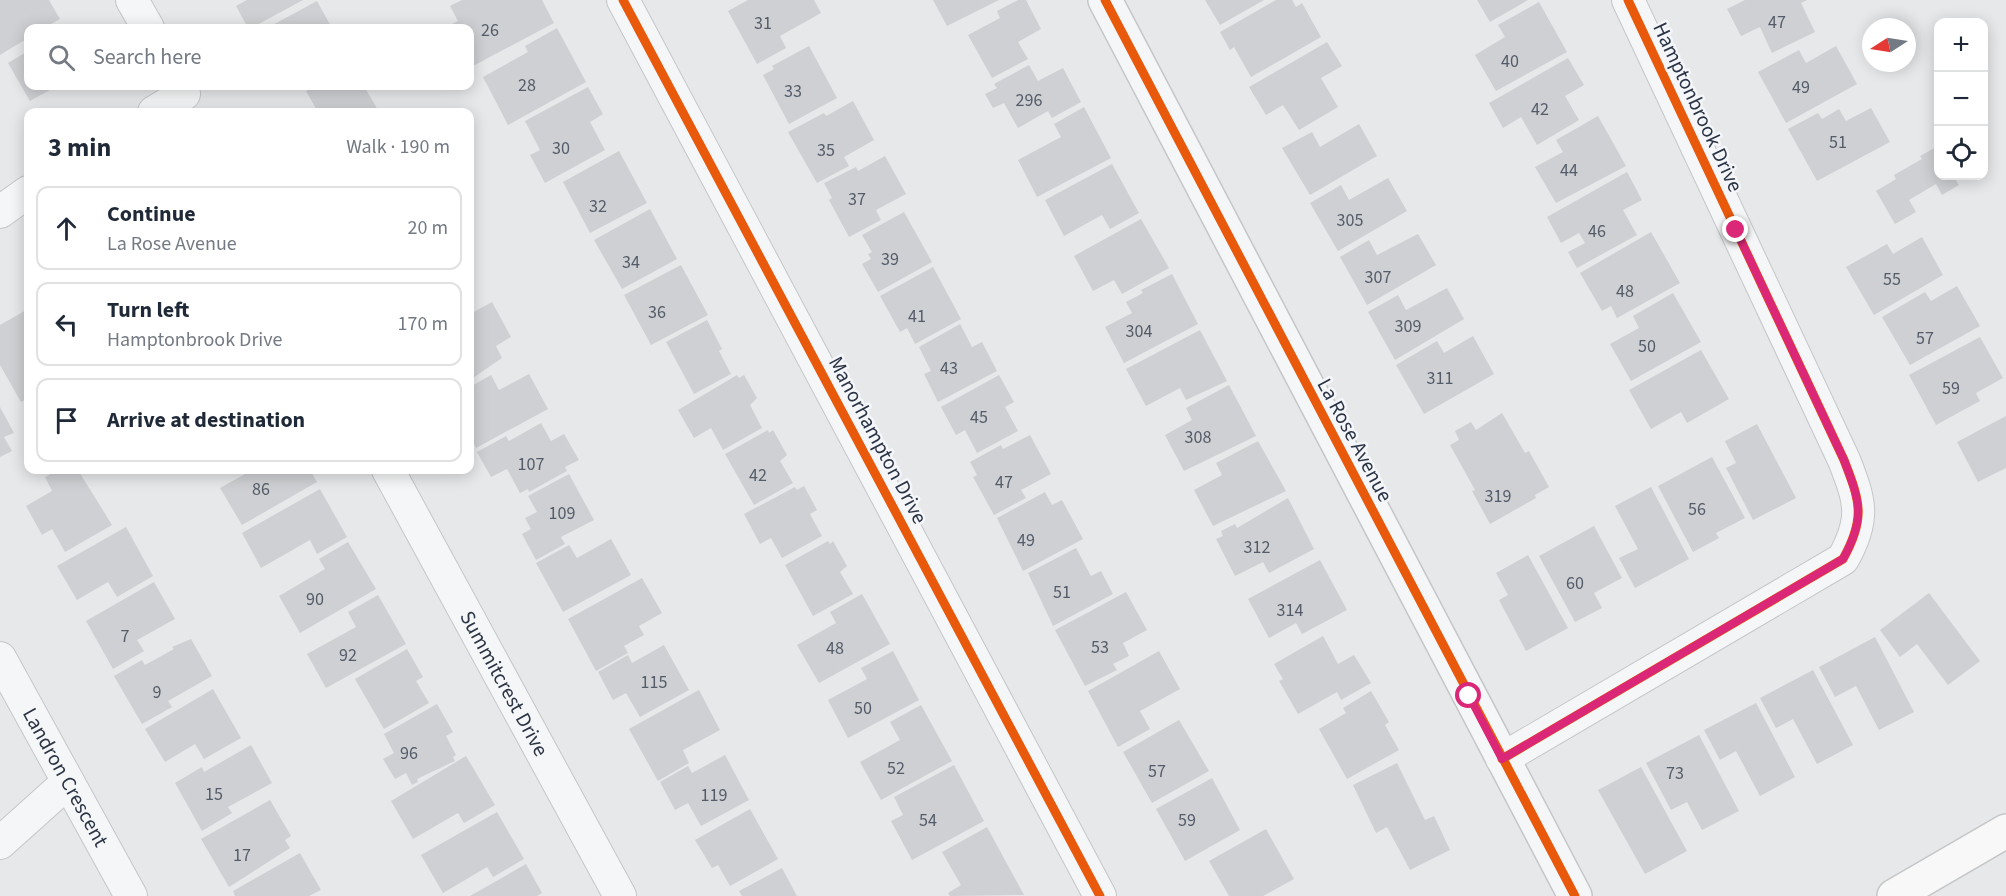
<!DOCTYPE html>
<meta charset="utf-8">
<style>
:root{--surface:#fff;--page:#f2f2f3;--text:#1f2937;--muted:#747a83;--line:#e0e1e3}
body{margin:0;font-family:"Source Sans 3",sans-serif;background:var(--page);color:var(--text)}
.controls{position:absolute;right:18px;top:18px;display:grid;overflow:hidden;border-radius:12px;box-shadow:0 3px 15px #0003}
.controls button{width:54px;height:54px;display:grid;place-items:center;padding:0;border:0;border-bottom:2px solid var(--line);background:var(--surface);color:var(--text);font:30px sans-serif}
.compass{position:absolute;left:1862px;top:18px;width:54px;height:54px;border-radius:50%;background:var(--surface);box-shadow:0 3px 15px #0003;rotate:258deg}
.stop{position:absolute;width:18px;height:18px;margin:-14px;border:4px solid #db2777;border-radius:50%;background:#fff}
.stop.end{background:#db2777;border-color:#fff;box-shadow:0 2px 6px #0008}
.list{margin:0;padding:0;list-style:none}
h2{display:flex;justify-content:space-between;align-items:center;height:78px;margin:0;padding:0 24px;font-size:26px}
h2 small{font-size:20px;font-weight:400;color:var(--muted)}
.list li{display:grid;grid-template-columns:39px 1fr auto;gap:18px;align-items:center;box-sizing:border-box;height:84px;margin:0 12px 12px;padding:0 12px;border:2px solid var(--line);border-radius:12px}
.list b{display:block;font-size:22px;white-space:nowrap}
.list p{margin:0;font-size:20px;white-space:nowrap;color:var(--muted)}
.list em{font-size:20px;font-style:normal;color:var(--muted)}
.icon{flex:none;width:33px;height:33px;fill:none;stroke:currentColor;stroke-width:2;stroke-linecap:round;stroke-linejoin:round}
.map{position:relative;flex:none;width:2006px;height:896px;overflow:hidden}
.search{position:absolute;background:var(--surface);box-shadow:0 3px 15px #0003;left:24px;top:24px;width:450px;height:66px;display:flex;align-items:center;gap:15px;box-sizing:border-box;padding:0 21px;border-radius:12px;color:var(--muted);font-size:22px}
.panel{position:absolute;background:var(--surface);box-shadow:0 3px 15px #0003;left:24px;top:108px;width:450px;height:366px;border-radius:12px}
.map>svg:first-child{display:block}
.building{fill:#ced0d3}
.lines{fill:none;stroke-linecap:round;stroke-linejoin:round}
.minor-casing{stroke:#c4c6c8;stroke-width:34}
.tertiary-casing{stroke:#c4c6c8;stroke-width:36}
.secondary-casing{stroke:#c4c6c8;stroke-width:36}
.minor{stroke:#f5f6f7;stroke-width:32}
.tertiary{stroke:#f5f6f7;stroke-width:33}
.secondary{stroke:#f8f8f8;stroke-width:33}
.cycleway-casing{stroke:#f4f6f9;stroke-width:13}
.cycleway{stroke:#e8590c;stroke-width:9}
.route{stroke:#db2777;stroke-width:8}
.labels{text-anchor:middle;dominant-baseline:central;stroke-width:5;stroke-linejoin:round;paint-order:stroke}
.number-label{font-size:18px;fill:#545c69}
.street-label{font-size:21px;fill:#2b3445;stroke:#f4f6f9}
</style>
<div class="map">
<svg width="2006" height="896" viewBox="0 0 2006 896">
<rect width="100%" height="100%" fill="#e6e8ea"/>
<path class="building" d="M0,0H49L60,19L44,28H28V38L0,55Z
M247,0H303L251,28H248L236,6Z
M462,0H542L554,23L473,66L470,60V28H452L450,25L458,21L450,6Z
M748,0H814L821,13L780,36L786,48L757,64L728,11Z
M933,0H999L947,26Z
M1018,0H1026L1041,29L1018,42L1028,59L992,78L968,35L1000,18L997,11Z
M1205,0H1264L1220,25Z
M1276,0H1292L1296,7L1302,3L1321,37L1251,77L1234,47L1230,50L1220,32Z
M1477,0H1528L1490,22Z
M1745,0H1807L1801,3L1815,32L1772,53L1760,27L1741,36L1727,9Z
M317,1L332,28H267Z
M1539,2L1567,52L1496,91L1475,55L1505,37L1498,25Z
M557,28L586,82L508,125L483,77L528,52L525,46Z
M1327,42L1342,66L1321,78L1338,107L1299,130L1283,105L1266,115L1249,87Z
M809,46L837,98L789,124L763,75L774,69L772,66Z
M1836,46L1857,84L1786,123L1758,72L1799,50L1806,63Z
M28,51V86H57L30,101L8,63Z
M1568,58L1584,85L1565,96L1579,120L1537,145L1521,117L1503,128L1489,103Z
M1029,65L1038,81L1063,68L1081,102L1052,118L1048,111L1018,128L1004,103L993,108L985,94L997,88L994,84Z
M315,86H364L379,112H318L306,91Z
M588,87L603,114L590,122L605,150L545,183L530,155L540,150L525,121Z
M853,101L874,140L844,157L849,166L817,183L788,132L824,113L826,116Z
M1084,107L1111,158L1037,197L1018,160L1061,137L1054,124Z
M1871,108L1890,142L1817,181L1788,129L1818,113L1822,119L1839,109L1846,121Z
M1598,116L1626,166L1556,203L1535,167L1563,152L1556,140Z
M1359,124L1377,156L1310,195L1282,148L1312,132L1320,147Z
M1938,146V176H1953L1959,185L1942,195L1936,184L1909,200L1916,212L1895,224L1876,191L1896,179L1894,175L1922,159L1920,156Z
M619,151L647,203L590,233L563,182Z
M885,156L906,194L876,210L881,220L849,237L829,200L832,198L824,183L856,167L858,171Z
M1112,164L1139,213L1110,229L1102,215L1064,236L1045,200Z
M1627,172L1642,200L1623,210L1637,235L1577,268L1568,252L1585,243L1579,233L1561,243L1547,217Z
M1388,178L1407,211L1338,251L1310,203L1341,185L1349,200Z
M650,209L677,259L622,289L594,240Z
M904,212L932,262L878,292L862,264L871,259L868,254L872,252L862,235Z
M1141,219L1169,268L1122,294L1114,280L1093,291L1074,256Z
M1651,232L1680,283L1617,318L1611,306L1602,311L1580,273Z
M1418,234L1436,265L1367,305L1340,257L1369,240L1377,255Z
M1922,237L1943,275L1874,315L1846,267L1887,244L1893,254Z
M681,265L708,315L651,345L624,295Z
M933,267L961,319L915,344L907,328L900,332L880,296Z
M1172,274L1198,324L1124,363L1105,327L1132,313L1126,302L1143,293L1141,290Z
M1957,286L1980,326L1910,365L1882,317L1925,292L1931,301Z
M1447,288L1464,319L1395,360L1368,312L1398,295L1406,310Z
M1673,293L1701,342L1631,381L1610,344L1639,328L1633,316Z
M492,302L511,337L496,346L502,358L470,380V314Z
M28,309V398L21,402L0,365V325Z
M707,320L722,349L719,351L731,374L694,394L666,342Z
M960,324L972,347L982,342L997,371L938,402L924,374L931,371L919,347Z
M1200,330L1227,381L1186,400L1180,388L1146,406L1126,369Z
M1473,336L1494,374L1424,414L1396,365L1437,341L1444,353Z
M1980,337L2003,378L1976,393L1980,401L1936,425L1909,375Z
M1701,350L1729,399L1687,423L1681,412L1651,429L1629,390Z
M529,374L548,409L476,448L470,436V387L491,375L499,390Z
M737,375L739,378L744,375L757,398L750,405L762,428L723,450L711,428L694,438L678,410Z
M999,375L1014,402L1005,407L1018,431L977,453L965,430L956,435L941,407Z
M1229,385L1256,436L1184,471L1165,435L1192,420L1186,408Z
M0,407L14,433L4,437L12,451L0,457Z
M1502,413L1525,453L1529,451L1549,487L1535,495L1536,498L1490,524L1472,491L1475,490L1450,445L1459,440L1455,431L1471,422L1476,430Z
M2006,416V468L1978,482L1957,442Z
M541,423L551,441L564,434L579,460L565,467L567,471L529,492L528,489L520,493L507,469L491,477L477,452L506,436L509,441Z
M1757,424L1796,498L1753,520L1726,468L1736,463L1725,441Z
M768,430L769,433L773,430L787,455L780,461L793,483L754,505L725,454Z
M1030,435L1051,474L1021,490L1026,498L994,515L973,477L977,475L970,462L1001,445L1003,449Z
M1258,441L1286,491L1213,526L1194,490L1222,475L1216,463Z
M1712,457L1745,518L1716,533L1719,538L1693,552L1658,486Z
M58,470H78L112,525L65,552L52,529L42,535L26,506L52,491L45,477Z
M252,470H310L317,482L242,525L220,488Z
M569,474L594,520L561,537L565,544L536,560L522,534L531,529L525,518L537,512L528,496Z
M804,486L817,510L810,514L822,536L782,558L771,538L760,544L744,514L795,487L797,490Z
M1651,487L1689,559L1635,588L1619,558L1638,549L1615,506Z
M320,489L347,537L317,554L310,540L261,568L242,533Z
M1045,492L1052,505L1062,500L1083,539L1023,571L997,518Z
M1288,498L1314,549L1269,573L1263,562L1235,576L1216,539L1223,536L1221,531L1235,524L1237,528Z
M1594,526L1622,578L1594,593L1602,608L1575,622L1539,556Z
M126,527L153,576L117,597L108,582L77,600L57,566Z
M611,539L631,575L563,612L536,563L569,545L577,558Z
M828,541L830,544L833,541L847,566L840,572L853,594L813,616L785,565Z
M348,542L376,589L300,633L279,596L325,569L319,559Z
M1076,548L1091,576L1101,571L1113,594L1053,626L1028,573Z
M1528,555L1568,628L1526,651L1499,600L1508,595L1496,573Z
M1320,560L1347,610L1302,634L1296,623L1269,638L1248,599Z
M642,578L662,613L639,626L644,635L624,646L628,653L596,671L568,619Z
M154,582L175,619L137,640L144,651L113,669L86,621Z
M1126,592L1147,630L1123,643L1129,656L1113,664L1117,670L1085,686L1055,630Z
M1929,593L1980,661L1948,685L1917,644L1900,657L1880,630Z
M862,594L890,644L819,683L797,645L836,623L830,612Z
M378,595L406,644L326,688L307,654L356,627L348,612Z
M1323,636L1338,664L1354,655L1371,683L1341,700L1337,692L1298,714L1279,681L1283,679L1274,664Z
M1875,637L1914,712L1879,730L1856,686L1835,697L1819,667Z
M191,639L212,676L168,701L172,707L142,724L114,676L142,660L145,665L174,649L172,647Z
M664,645L689,690L640,717L626,693L613,700L598,672L628,655L632,663Z
M407,649L423,677L416,681L429,703L384,729L355,679Z
M893,651L919,700L848,738L828,700L867,679L861,668Z
M1159,651L1180,689L1140,711L1150,729L1118,747L1088,691Z
M1813,670L1853,745L1817,764L1793,719L1776,728L1760,698Z
M213,689L241,738L204,759L195,744L165,762L145,729Z
M699,690L720,730L683,750L689,763L658,781L629,729Z
M1371,691L1389,722L1385,725L1399,750L1347,779L1319,729L1346,713L1343,708Z
M1756,703L1795,777L1760,796L1736,751L1720,760L1704,730Z
M437,704L453,732L446,736L456,755L453,757L455,761L417,779L418,782L412,785L406,773L395,779L383,759L394,753L384,734Z
M921,705L952,761L881,800L860,762L900,740L890,722Z
M1179,720L1209,771L1152,803L1123,752Z
M1699,735L1739,811L1702,830L1687,802L1671,810L1646,763Z
M251,745L272,783L228,807L232,813L202,831L175,783L202,767L204,772Z
M725,755L749,800L701,826L688,803L675,810L660,782L688,766L692,773Z
M466,756L495,805L464,823L458,813L413,839L391,801Z
M1397,763L1425,820L1434,816L1450,850L1410,870L1387,827L1376,833L1353,785Z
M954,765L984,821L912,860L891,821L903,815L894,797Z
M1641,767L1687,851L1645,874L1598,790Z
M1212,778L1240,830L1185,861L1156,809Z
M270,800L291,836L285,840L290,848L229,887L201,839Z
M750,809L778,859L730,886L718,865L712,868L695,840Z
M497,812L524,859L493,877L487,867L443,893L421,855Z
M987,827L1024,895L950,896L948,893L961,885L942,852Z
M1266,829L1294,879L1263,896H1229L1209,861Z
M300,853L321,890L309,896H235L233,891Z
M526,864L542,893L537,896H470Z
M782,868L797,896H742L739,891Z"/>
<g class="lines">
<defs>
<g id="minor">
<path d="M132,0L148,28"/>
<path d="M623,0L1100,896"/>
<path d="M154,112L184,94"/>
<path d="M0,212L28,192"/>
<path id="s1" d="M388,470L620,896"/>
<path id="s2" d="M0,658L131,896"/>
<path d="M1502,759L1843,559C1866,518 1860,501 1844,460L1628,0"/>
<path d="M0,843L68,782"/>
</g>
<path id="tertiary" d="M1105,0L1575,896"/>
<path id="secondary" d="M1894,896L2006,831"/>
</defs>
<use href="#minor" class="minor-casing"/>
<use href="#tertiary" class="tertiary-casing"/>
<use href="#secondary" class="secondary-casing"/>
<use href="#minor" class="minor"/>
<use href="#tertiary" class="tertiary"/>
<use href="#secondary" class="secondary"/>
<defs>
<path id="cycleway" d="M623,0L1100,896
M1105,0L1575,896
M1502,759L1843,559C1866,518 1860,501 1844,460L1628,0"/>
</defs>
<use href="#cycleway" class="cycleway-casing"/>
<use href="#cycleway" class="cycleway"/>
</g>
<g class="lines">
<path class="route" d="M1469,696L1502,759L1843,559C1866,518 1860,502 1844,460L1736,230"/>
</g>
<g class="labels">
<g class="number-label">
<text x="1777" y="22">47</text>
<text x="763" y="23">31</text>
<text x="490" y="30">26</text>
<text x="1510" y="61">40</text>
<text x="527" y="85">28</text>
<text x="1801" y="87">49</text>
<text x="793" y="91">33</text>
<text x="1029" y="100">296</text>
<text x="1540" y="109">42</text>
<text x="1838" y="142">51</text>
<text x="561" y="148">30</text>
<text x="826" y="150">35</text>
<text x="1569" y="170">44</text>
<text x="857" y="199">37</text>
<text x="598" y="206">32</text>
<text x="1350" y="220">305</text>
<text x="1597" y="231">46</text>
<text x="890" y="259">39</text>
<text x="631" y="262">34</text>
<text x="1378" y="277">307</text>
<text x="1892" y="279">55</text>
<text x="1625" y="291">48</text>
<text x="657" y="312">36</text>
<text x="917" y="316">41</text>
<text x="1408" y="326">309</text>
<text x="1139" y="331">304</text>
<text x="1925" y="338">57</text>
<text x="1647" y="346">50</text>
<text x="949" y="368">43</text>
<text x="1440" y="378">311</text>
<text x="1951" y="388">59</text>
<text x="979" y="417">45</text>
<text x="1198" y="437">308</text>
<text x="531" y="464">107</text>
<text x="758" y="475">42</text>
<text x="1004" y="482">47</text>
<text x="261" y="489">86</text>
<text x="1498" y="496">319</text>
<text x="1697" y="509">56</text>
<text x="562" y="513">109</text>
<text x="1026" y="540">49</text>
<text x="1257" y="547">312</text>
<text x="1575" y="583">60</text>
<text x="1062" y="592">51</text>
<text x="315" y="599">90</text>
<text x="1290" y="610">314</text>
<text x="125" y="636">7</text>
<text x="1100" y="647">53</text>
<text x="835" y="648">48</text>
<text x="348" y="655">92</text>
<text x="654" y="682">115</text>
<text x="157" y="692">9</text>
<text x="863" y="708">50</text>
<text x="409" y="753">96</text>
<text x="896" y="768">52</text>
<text x="1157" y="771">57</text>
<text x="1675" y="773">73</text>
<text x="214" y="794">15</text>
<text x="714" y="795">119</text>
<text x="928" y="820">54</text>
<text x="1187" y="820">59</text>
<text x="242" y="855">17</text>
</g>
<g class="street-label">
<text transform="translate(1698 107) rotate(65)">Hamptonbrook Drive</text>
<text transform="translate(878 440) rotate(62)">Manorhampton Drive</text>
<text transform="translate(1355 440) rotate(62)">La Rose Avenue</text>
<text stroke="none"><textPath href="#s1" startOffset="243">Summitcrest Drive</textPath></text>
<text stroke="none"><textPath href="#s2" startOffset="136">Landron Crescent</textPath></text>
</g>
</g>
</svg>
<div class="controls">
<button>+</button>
<button>−</button>
<button><svg class="icon" aria-label="locate" viewBox="0 0 24 24"><circle cx="12" cy="12" r="6"/><path d="M12 2v4M12 18v4M2 12h4M18 12h4"/></svg></button>
</div>
<svg class="compass" viewBox="-18 -18 36 36"><path d="M0-13l5 13h-10z" fill="#e53935"/><path d="M0 13l5-13h-10z" fill="#747a83"/></svg>
<div class="stop" style="left:1469px;top:696px"></div>
<div class="stop end" style="left:1736px;top:230px"></div>
<div class="search"><svg class="icon" aria-label="search" viewBox="0 0 24 24"><circle cx="10" cy="10" r="6"/><path d="M15 15l6 6"/></svg>Search here</div>
<section class="panel">
<h2>3 min<small>Walk · 190 m</small></h2>
<ul class="list">
<li><svg class="icon" aria-label="ahead" viewBox="0 0 24 24"><path d="M12 20V5M6 11l6-6 6 6"/></svg><div><b>Continue</b><p>La Rose Avenue</p></div><em>20 m</em></li>
<li><svg class="icon" aria-label="left" viewBox="0 0 24 24"><path d="M17 20v-9H6M10 6l-5 5 5 5"/></svg><div><b>Turn left</b><p>Hamptonbrook Drive</p></div><em>170 m</em></li>
<li><svg class="icon" aria-label="arrive" viewBox="0 0 24 24"><path d="M6 21V4h12l-3 4 3 4H6"/></svg><div><b>Arrive at destination</b></div></li>
</ul>
</section>
</div>
